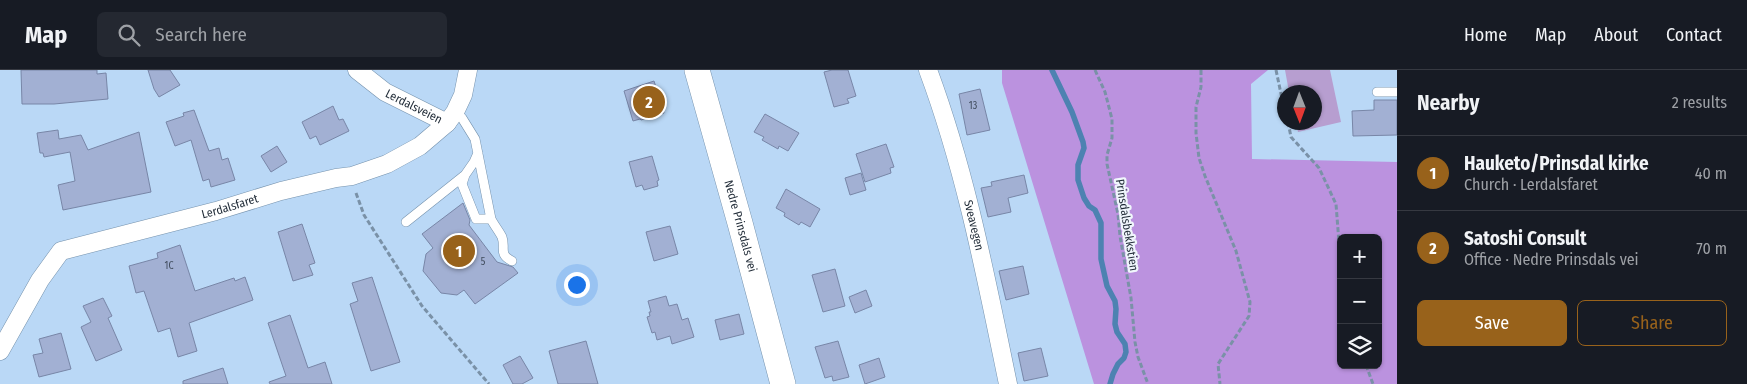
<!DOCTYPE html>
<meta charset="utf-8">
<style>
:root{--surface:#171b24;--page:#242831;--text:#f1f3f6;--muted:#9ea1a6;--line:#363941;--accent:#98621b}
body{margin:0;font-family:"Fira Sans Condensed",sans-serif;background:var(--page);color:var(--text)}
.controls{position:absolute;right:15px;bottom:15px;display:grid;overflow:hidden;border-radius:8px;box-shadow:0 1px 4px #0004}
.controls button{width:45px;height:45px;display:grid;place-items:center;padding:0;border:0;border-bottom:1px solid var(--line);background:var(--surface);color:var(--text);font:25px sans-serif}
.compass{position:absolute;left:1277px;top:15px;width:45px;height:45px;border-radius:50%;background:var(--surface);box-shadow:0 1px 4px #0004;rotate:179deg}
.you{position:absolute;left:576px;top:214px;width:18px;height:18px;margin:-12px;border:4px solid #fff;border-radius:50%;background:#1a73e8;box-shadow:0 0 0 8px #1a73e833}
.badge{display:grid;place-items:center;width:32px;height:32px;border-radius:50%;background:var(--accent);color:#fff;font-size:16px;font-weight:700}
.pin{position:absolute;translate:-50% -50%;border:2px solid #fff;box-shadow:0 1px 5px #0006}
.list{margin:0;padding:0;list-style:none}
h2{display:flex;justify-content:space-between;align-items:center;height:65px;margin:0;padding:0 20px;font-size:21px}
h2 small{font-size:16px;font-weight:400;color:var(--muted)}
.list li{display:grid;grid-template-columns:32px 1fr auto;gap:15px;align-items:center;box-sizing:border-box;height:75px;padding:0 20px;border-top:1px solid var(--line)}
.list b{display:block;font-size:19px;white-space:nowrap}
.list p{margin:0;font-size:16px;white-space:nowrap;color:var(--muted)}
.list em{font-size:16px;font-style:normal;color:var(--muted)}
.actions{display:flex;gap:10px;padding:15px 20px}
.actions a{flex:1;padding:11px 0;border:1px solid var(--accent);border-radius:8px;text-align:center;font-size:18px;color:var(--accent)}
.actions .main{background:var(--accent);color:#fff}
.icon{flex:none;width:28px;height:28px;fill:none;stroke:currentColor;stroke-width:2;stroke-linecap:round;stroke-linejoin:round}
.map{position:relative;flex:none;width:1397px;height:314px;overflow:hidden}
header{display:flex;align-items:center;gap:30px;box-sizing:border-box;height:70px;padding:0 25px;background:var(--surface);border-bottom:1px solid var(--line)}
header strong{font-size:24px}
nav{display:flex;gap:28px;margin-inline-start:auto;font-size:18px}
.search{width:350px;height:45px;background:var(--page);display:flex;align-items:center;gap:12px;box-sizing:border-box;padding:0 18px;border-radius:8px;color:var(--muted);font-size:19px}
main{display:flex}
aside{flex:1;background:var(--surface)}
.map>svg:first-child{display:block}
.green{fill:#b79ed0}
.forest{fill:#bb92df;fill-rule:evenodd}
.lines{fill:none;stroke-linecap:round;stroke-linejoin:round}
.stream{stroke:#4d82b1;stroke-width:5.5}
.building{fill:#a2b0d3;stroke:#7886a7}
.service-casing{stroke:#7592ad;stroke-width:10}
.minor-casing{stroke:#7592ad;stroke-width:19}
.secondary-casing{stroke:#7592ad;stroke-width:26}
.path{stroke:#7a91a7;stroke-width:3;stroke-dasharray:5 2.5;stroke-linecap:butt}
.service{stroke:#fff;stroke-width:9}
.minor{stroke:#fff;stroke-width:18}
.secondary{stroke:#fff;stroke-width:25}
.labels{text-anchor:middle;dominant-baseline:central;stroke-width:4.5;stroke-linejoin:round;paint-order:stroke}
.number-label{font-size:10px;fill:#404c5d}
.street-label{font-size:12px;fill:#1f2a36;stroke:#f0f6fc}
</style>
<header>
<strong>Map</strong>
<div class="search"><svg class="icon" aria-label="search" viewBox="0 0 24 24"><circle cx="10" cy="10" r="6"/><path d="M15 15l6 6"/></svg>Search here</div>
<nav><a>Home</a><a>Map</a><a>About</a><a>Contact</a></nav>
</header>
<main>
<div class="map">
<svg width="1397" height="314" viewBox="0 0 1397 314">
<rect width="100%" height="100%" fill="#bad8f6"/>
<path class="green" d="M1285,0H1330L1341,52L1298,62L1296,53L1314,52V22H1289Z"/>
<path class="forest" d="M1002,0H1268L1251,14L1252,89L1397,92V314H1094L1002,13ZM1341,168H1378V295H1341Z"/>
<g class="lines">
<path class="stream" d="M1052,0L1072,42L1083,72L1084,78L1078,95V110L1084,128L1089,136L1095,140L1101,153V189L1107,216L1115,231L1116,239L1115,254L1117,262L1125,274L1126,282L1124,288L1118,294L1113,304L1110,314"/>
</g>
<path class="building" d="M21,0H97V4L106,3L108,29L54,34H22Z
M148,0H170L180,15L159,27L154,19Z
M832,0H848L856,26L847,29L849,33L834,37L824,2Z
M654,11L664,43L641,50L640,49L633,51L624,21Z
M980,19L990,60L967,65L959,24Z
M1374,30H1397V65L1353,66L1352,41L1374,40Z
M333,36L339,50L343,49L349,61L320,75L316,66L310,69L302,52Z
M194,40L209,81L219,78L222,90L228,88L235,110L211,117L209,109L203,111L191,70L175,76L166,52L184,46L183,43Z
M765,44L799,63L788,81L779,76L778,79L762,70L764,67L754,62Z
M58,60L59,69L81,65L88,80L139,62L151,122L63,140L58,115L75,111L70,82L44,87L43,83H40L37,63Z
M886,74L894,97L890,98L891,103L865,112L856,84Z
M277,76L287,92L271,102L261,86Z
M652,86L659,110L657,111L658,116L644,120L642,115L636,117L629,92Z
M861,103L866,120L850,125L845,108Z
M1024,105L1028,123L1008,128L1011,142L988,147L981,118L992,116L991,112Z
M786,119L820,139L810,157L801,152L799,155L784,146L785,143L776,138Z
M463,133L470,150L469,155L497,192L513,197L518,203L475,234L464,220L457,225L441,223L423,201L426,184L433,178L422,164Z
M302,154L315,193L309,195L313,205L293,211L278,162Z
M670,156L678,184L654,191L646,162Z
M180,175L195,221L234,208L235,211L245,207L253,230L189,253L197,281L178,287L170,258L158,262L144,221L136,223L129,196L158,188L157,183Z
M1023,196L1029,224L1006,230L999,201Z
M835,199L845,236L823,242L812,205Z
M372,207L400,292L371,301L350,234L358,231L352,213Z
M866,220L872,236L855,243L849,227Z
M666,226L669,236L677,234L682,250L688,248L694,267L672,274L670,266L657,270L655,262L652,263L647,247L650,246L649,242H651L648,231Z
M103,228L112,246L108,248L122,280L96,291L81,257L91,252L83,236Z
M739,244L744,264L720,270L715,250Z
M290,245L308,298L325,292L332,314H270L269,312L286,306L268,253Z
M61,263L71,299L39,307L33,285L43,283L39,269Z
M586,271L598,314H558L549,281Z
M838,271L849,307L833,311L832,306L825,308L815,277Z
M1041,278L1048,306L1024,311L1018,283Z
M520,286L533,308L522,314H513L503,295Z
M879,288L885,307L865,314L859,295Z
M223,298L228,314H183V311Z"/>
<g class="lines">
<defs>
<path id="service" d="M1377,22H1397
M455,42L462,48L475,69L491,149
M478,83L474,92L465,105L462,114L476,149H491C494,155 499,161 502,167C506,178 498,184 512,191
M406,152L465,105"/>
<g id="minor">
<path id="s1" d="M357,0L385,22L447,53"/>
<path id="s2" d="M928,0C966,102 986,208 1008,314"/>
<path id="s3" d="M0,281L40,210L61,181L216,141L281,121L336,108L352,106L387,94L420,76L447,53L455,42L463,25L468,0"/>
</g>
<g id="secondary">
<path id="s4" d="M697,0L740,153L783,314"/>
</g>
</defs>
<use href="#service" class="service-casing"/>
<use href="#minor" class="minor-casing"/>
<use href="#secondary" class="secondary-casing"/>
<path class="path" d="M1095,0L1105,22L1112,49V68L1107,85V94L1118,144L1120,166L1131,228L1135,272L1138,287L1148,314
M1201,0V17L1196,37V63L1199,88L1205,106L1236,181L1250,232L1249,246L1218,294L1220,314
M1276,0L1284,38
M1288,52L1291,67L1319,98L1336,134L1341,198
M356,123L364,145L422,236L489,314
M1366,295L1373,314"/>
<use href="#service" class="service"/>
<use href="#minor" class="minor"/>
<use href="#secondary" class="secondary"/>
</g>
<g class="labels">
<g class="number-label">
<text x="973" y="36">13</text>
<text x="483" y="192">5</text>
<text x="169" y="196">1C</text>
</g>
<g class="street-label">
<text stroke="none"><textPath href="#s1" startOffset="68">Lerdalsveien</textPath></text>
<text stroke="none"><textPath href="#s3" startOffset="292">Lerdalsfaret</textPath></text>
<text transform="translate(1127 155) rotate(81)">Prinsdalsbekkstien</text>
<text stroke="none"><textPath href="#s2" startOffset="162">Sveavegen</textPath></text>
<text stroke="none"><textPath href="#s4" startOffset="162">Nedre Prinsdals vei</textPath></text>
</g>
</g>
</svg>
<div class="controls">
<button>+</button>
<button>−</button>
<button><svg class="icon" aria-label="layers" viewBox="0 0 24 24"><path d="M12 4l9 5-9 5-9-5zM3 14l9 5 9-5"/></svg></button>
</div>
<svg class="compass" viewBox="-18 -18 36 36"><path d="M0-13l5 13h-10z" fill="#e53935"/><path d="M0 13l5-13h-10z" fill="#9ea1a6"/></svg>
<div class="you"></div>
<div class="pin badge" style="left:459px;top:181px">1</div>
<div class="pin badge" style="left:649px;top:32px">2</div>
</div>
<aside>
<h2>Nearby<small>2 results</small></h2>
<ul class="list">
<li><span class="badge">1</span><div><b>Hauketo/Prinsdal kirke</b><p>Church · Lerdalsfaret</p></div><em>40 m</em></li>
<li><span class="badge">2</span><div><b>Satoshi Consult</b><p>Office · Nedre Prinsdals vei</p></div><em>70 m</em></li>
</ul>
<div class="actions"><a class="main">Save</a><a>Share</a></div>
</aside>
</main>
